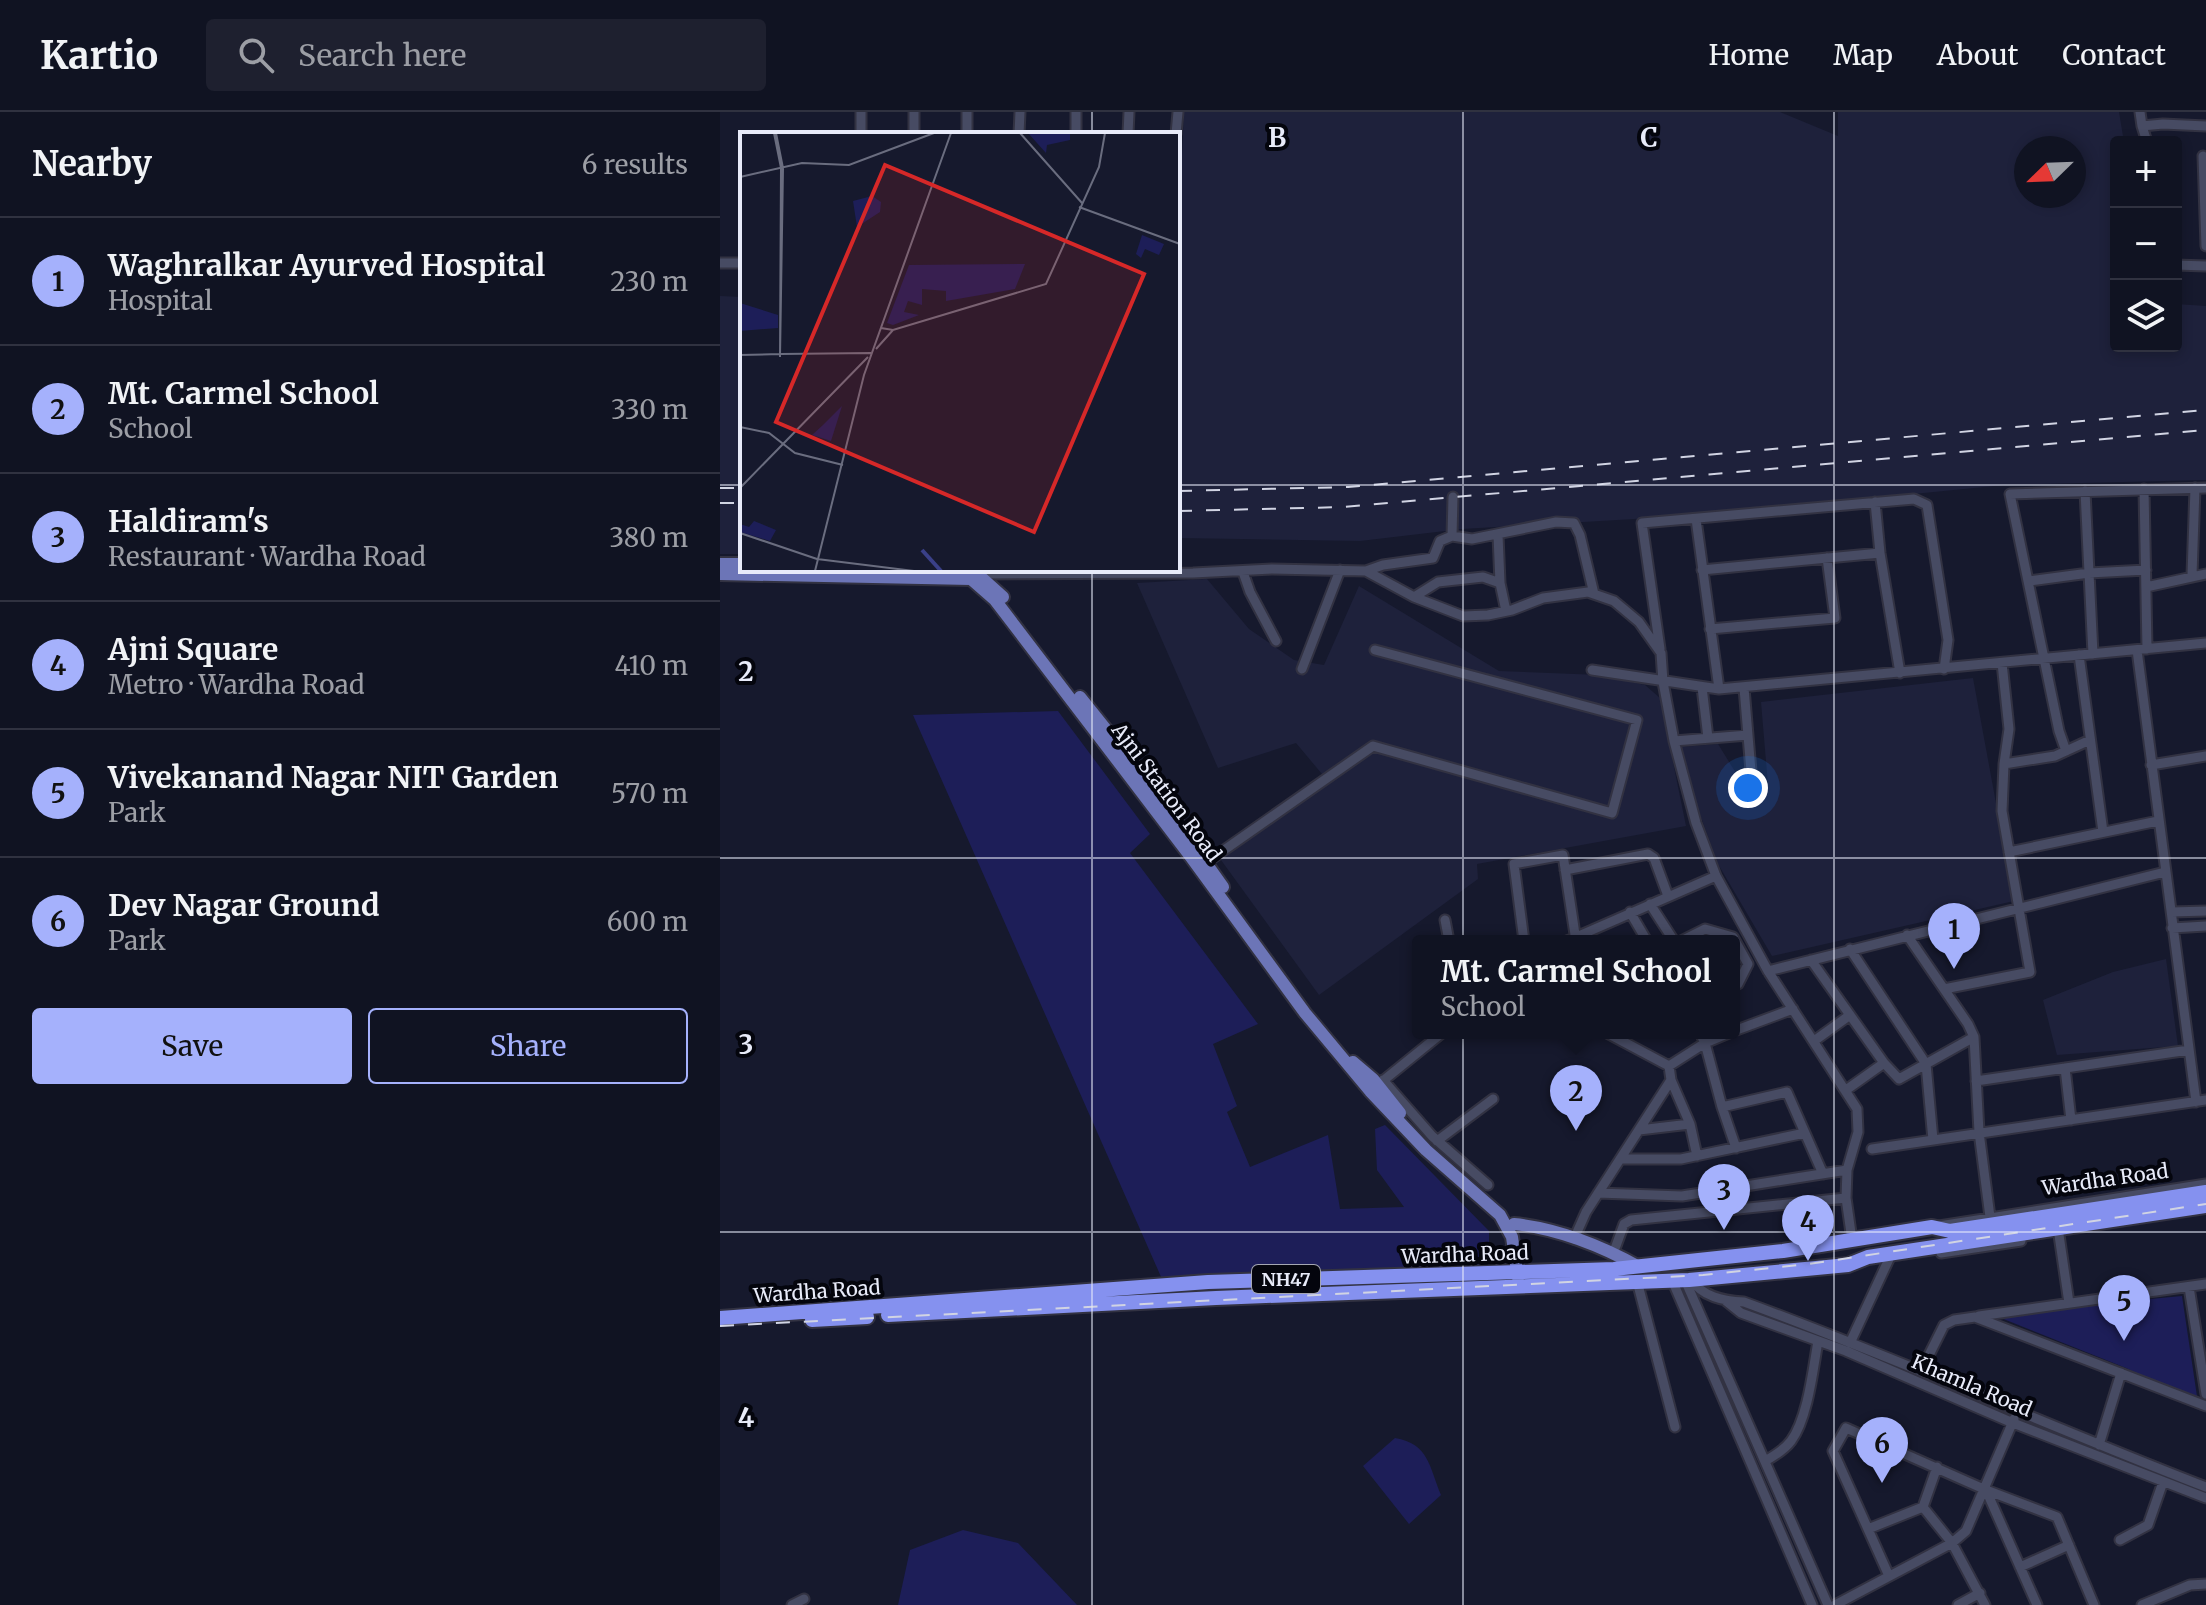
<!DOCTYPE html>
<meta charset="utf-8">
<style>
:root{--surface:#101322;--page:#1e202f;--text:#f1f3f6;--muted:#9c9ea5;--line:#303240;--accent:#a5b1fc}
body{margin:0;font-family:Merriweather,serif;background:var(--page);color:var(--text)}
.controls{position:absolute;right:24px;top:24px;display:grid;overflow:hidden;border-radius:8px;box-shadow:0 4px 12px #0003}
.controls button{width:72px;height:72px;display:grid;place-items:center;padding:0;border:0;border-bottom:2px solid var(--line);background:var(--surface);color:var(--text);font:40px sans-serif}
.compass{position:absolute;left:1294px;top:24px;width:72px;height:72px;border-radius:50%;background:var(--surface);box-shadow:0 4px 12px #0003;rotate:247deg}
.you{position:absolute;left:1028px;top:676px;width:28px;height:28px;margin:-20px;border:6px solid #fff;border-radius:50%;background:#1a73e8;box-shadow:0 0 0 12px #1a73e833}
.badge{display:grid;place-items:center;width:52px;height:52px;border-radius:50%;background:var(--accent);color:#111;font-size:26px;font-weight:700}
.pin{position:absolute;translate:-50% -66px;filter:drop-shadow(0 2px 4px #0008)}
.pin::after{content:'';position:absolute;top:42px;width:28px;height:24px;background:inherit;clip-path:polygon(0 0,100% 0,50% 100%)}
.popup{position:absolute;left:692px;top:823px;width:328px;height:104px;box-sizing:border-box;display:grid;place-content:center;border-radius:8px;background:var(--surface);filter:drop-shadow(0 2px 6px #0005);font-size:26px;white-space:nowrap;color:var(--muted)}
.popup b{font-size:30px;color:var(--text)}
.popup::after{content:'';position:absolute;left:50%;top:100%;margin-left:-16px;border:16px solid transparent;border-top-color:var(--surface)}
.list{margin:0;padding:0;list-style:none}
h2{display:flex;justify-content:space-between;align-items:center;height:104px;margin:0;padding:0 32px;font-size:34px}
h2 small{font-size:26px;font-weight:400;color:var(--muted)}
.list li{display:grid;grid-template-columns:52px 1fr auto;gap:24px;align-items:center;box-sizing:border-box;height:128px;padding:0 32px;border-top:2px solid var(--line)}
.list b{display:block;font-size:30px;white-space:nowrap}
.list p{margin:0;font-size:26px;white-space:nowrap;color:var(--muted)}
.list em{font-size:26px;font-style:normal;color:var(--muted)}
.actions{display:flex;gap:16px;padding:24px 32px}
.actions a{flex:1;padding:18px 0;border:2px solid var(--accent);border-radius:8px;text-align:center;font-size:28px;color:var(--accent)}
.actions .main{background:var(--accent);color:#111}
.icon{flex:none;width:44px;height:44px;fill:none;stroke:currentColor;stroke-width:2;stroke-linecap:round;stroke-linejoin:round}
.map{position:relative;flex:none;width:1486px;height:1493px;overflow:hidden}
header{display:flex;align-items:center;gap:48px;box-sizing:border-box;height:112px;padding:0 40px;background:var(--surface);border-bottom:2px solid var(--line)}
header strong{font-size:38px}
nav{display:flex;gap:44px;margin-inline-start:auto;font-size:28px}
.search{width:560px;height:72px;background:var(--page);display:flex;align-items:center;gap:20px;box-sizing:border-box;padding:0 28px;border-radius:8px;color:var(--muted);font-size:30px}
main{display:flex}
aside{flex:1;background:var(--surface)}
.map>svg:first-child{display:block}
.built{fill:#1e213b;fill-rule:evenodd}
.green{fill:#1d1e58}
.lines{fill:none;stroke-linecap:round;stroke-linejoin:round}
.minor-casing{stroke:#323242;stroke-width:13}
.major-casing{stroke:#323242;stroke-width:16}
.highway-casing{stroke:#323242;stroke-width:18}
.minor{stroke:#474b63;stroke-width:9}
.major{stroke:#6c75b7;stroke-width:12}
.highway{stroke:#8591ef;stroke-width:14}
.rail{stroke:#d1d4e3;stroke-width:2;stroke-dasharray:14 14;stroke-linecap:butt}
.grid{fill:none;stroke:#e8ebf9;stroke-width:2;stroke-opacity:0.55}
.labels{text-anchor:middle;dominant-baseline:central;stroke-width:8;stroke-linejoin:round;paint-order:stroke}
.shield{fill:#04050d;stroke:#a4a6b2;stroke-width:2}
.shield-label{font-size:18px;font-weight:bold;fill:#e8ebf9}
.street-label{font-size:20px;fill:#e8ebf9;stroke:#04050d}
.inset-river{fill:none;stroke:#3a4088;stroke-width:4}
.inset-road{fill:none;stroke:#6a6d7f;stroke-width:2}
.view{fill:#d62828;fill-opacity:0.15;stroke:#d62828;stroke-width:4}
.inset-edge{fill:none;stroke:#e8ebf9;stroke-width:4}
.grid-label{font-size:26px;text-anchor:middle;font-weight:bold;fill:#e8ebf9;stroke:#04050d;stroke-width:8;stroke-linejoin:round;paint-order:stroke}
</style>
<header>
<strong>Kartio</strong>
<div class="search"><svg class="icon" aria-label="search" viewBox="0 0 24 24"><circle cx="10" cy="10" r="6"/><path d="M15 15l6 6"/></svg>Search here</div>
<nav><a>Home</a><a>Map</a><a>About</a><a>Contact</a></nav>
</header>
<main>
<aside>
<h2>Nearby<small>6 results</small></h2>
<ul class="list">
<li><span class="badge">1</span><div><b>Waghralkar Ayurved Hospital</b><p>Hospital</p></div><em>230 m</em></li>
<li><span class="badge">2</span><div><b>Mt. Carmel School</b><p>School</p></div><em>330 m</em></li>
<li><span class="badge">3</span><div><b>Haldiram's</b><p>Restaurant · Wardha Road</p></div><em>380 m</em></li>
<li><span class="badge">4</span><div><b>Ajni Square</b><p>Metro · Wardha Road</p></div><em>410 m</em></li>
<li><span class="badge">5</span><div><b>Vivekanand Nagar NIT Garden</b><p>Park</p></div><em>570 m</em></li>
<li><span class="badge">6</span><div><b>Dev Nagar Ground</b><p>Park</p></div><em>600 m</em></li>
</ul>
<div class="actions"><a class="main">Save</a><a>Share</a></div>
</aside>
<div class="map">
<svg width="1486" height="1493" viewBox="0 0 1486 1493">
<rect width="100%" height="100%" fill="#16192d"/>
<path class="built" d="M464,0H1060L1118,24V0H1399L1404,30H1396V234H1456V192L1486,194V368L1284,373L982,403L742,417L640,429L458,426V45L462,43ZM1306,36H1354V84H1306Z
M0,184L22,185V442H0Z
M487,467L529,517L574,548L604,553L639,474L779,559L880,563L925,573L940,586L966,714L757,752L758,767L599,883L501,748L607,668L576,631L498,656L417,471Z
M1253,566L1294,789L1052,844L998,752L979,700L961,635L998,632L1024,674L1048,673L1041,590Z
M1446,847L1458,934L1337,943L1323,888L1393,860Z"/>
<path class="green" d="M338,599L430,722L410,741L538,912L493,932L517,994L507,1000L530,1055L608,1023L620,1097L684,1095L657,1058L655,1017L665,1013L769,1119V1156L442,1167L193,603Z
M1462,1184L1478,1291L1406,1256L1271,1202Z
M675,1326C709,1332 709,1354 721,1383L689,1412L643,1354Z
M243,1418L298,1431L357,1493H178L190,1438Z"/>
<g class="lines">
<defs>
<path id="minor" d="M194,0V22
M247,0V22
M1420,0L1422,14
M141,22V0
M299,22L300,0
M356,22V0
M408,22L409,0
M456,22L458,0
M1427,30L1422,14L1443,12L1486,14
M1483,44L1486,134
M0,151H22
M1456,153L1486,154
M1424,377L1427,537
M1365,379L1373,542
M1155,390L1160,441L1180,561
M976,407L999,577
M778,423L780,471
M732,424L752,427L836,410L854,411L860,423L874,482
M982,458L1160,441
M646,459L663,453L713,446L720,429L732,424L733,385
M523,460L530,480L556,529
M257,462L473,461L552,457L646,459L694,485L743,504L768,503L792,498L823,486L868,480L894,489L919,510L941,541L943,570L954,629L976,711L996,764L1048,859L1137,997L1138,1020L1127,1058L962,1084L878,1081
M1472,463L1475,376
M1309,469L1369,461L1426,458
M1426,475L1486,462
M694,485L718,470L763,465L780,471L786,499
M990,517L1115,506L1107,446
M940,537L922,411L1194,387L1207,393L1228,528L1224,557
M1417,538L1476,990
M1359,543L1383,720
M582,557L620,458
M872,558L999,577L1486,531
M982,575L988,626
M1024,576L1032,671
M954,629L1028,623
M1346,639L1339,619L1290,382L1486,376
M1284,652L1335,644L1370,628
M1431,653L1486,644
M1289,740L1438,709
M487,750L653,634L892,701L917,608L655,538
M845,758L928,742L934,746L948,784
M930,792L954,829
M910,800L927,829
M1452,800L1486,799
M725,808L729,829
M1452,816L1486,814
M1187,823L1248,912L1254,925L1259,1020L1270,1105
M804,829L794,752L843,743L856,829
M847,829L996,764
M961,829L985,817L1013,825L1028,852L1018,872L1014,874
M1130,837L1206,952L1213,1028
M1091,848L1164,951L1179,967L1254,925
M1048,859L1445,760
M1224,877L1310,860L1282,699L1284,652L1289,617L1282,551
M1014,919L1073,897
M887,921L949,954
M1009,921L985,931L1002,995L1016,1036
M1094,929L1130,903
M1345,956L1351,1008
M663,968L712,1024L768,1073
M951,968L970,1012L977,1044
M1256,969L1469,938
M659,972L722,921
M1126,978L1164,951
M1002,995L1067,980L1085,1021
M919,1018L970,1012
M717,1029L773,987
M1152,1037L1486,988
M900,1047H961L1085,1021L1103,1062
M1126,1086L1132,1128
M1219,1114L1486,1072
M1339,1123L1349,1191
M854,1127L866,1100L951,968L949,954L985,931L980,921
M1221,1141L1301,1129
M893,1142L904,1112L911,1108L1126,1086L1127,1058
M971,1167C982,1185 1004,1189 1024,1190C1180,1247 1331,1315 1486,1375
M952,1168L1092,1493
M965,1168L1108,1493
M917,1169L955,1315
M1469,1175L1486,1282
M1006,1189L1021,1201L1126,1239L1293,1311L1486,1386
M1259,1204L1486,1172
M1130,1231L1169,1147
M1201,1259L1224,1213L1234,1208L1255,1205L1486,1294
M1379,1333L1401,1261
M1045,1349C1054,1344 1065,1337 1071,1329C1088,1306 1093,1257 1098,1229
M1266,1378L1317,1493
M1203,1395L1232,1431L1265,1493
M1148,1417L1203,1395L1217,1355
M1400,1428L1428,1413L1443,1370
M1300,1455L1349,1433
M1169,1464L1113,1339L1126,1316L1266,1378L1337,1405L1374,1493
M72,1493L84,1487
M1115,1493L1232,1431L1246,1419L1294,1307
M1238,1493L1260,1481
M1422,1493L1470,1473L1486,1472"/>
<path id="major" d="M0,452H22
M253,458L283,485
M0,462L251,467L275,488L471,745L585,901L650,979L706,1038L780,1103L792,1125L798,1166
M360,585L429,671L503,775
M633,950L653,967L680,1001
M794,1112C836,1116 882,1134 919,1155"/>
<path id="highway" d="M168,1203L496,1186L969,1168L1128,1153L1148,1145L1486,1094
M0,1206L488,1170L894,1157L1063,1139L1212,1115L1230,1119L1486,1080
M92,1208L147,1205"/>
</defs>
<use href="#minor" class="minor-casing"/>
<use href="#major" class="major-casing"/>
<use href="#highway" class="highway-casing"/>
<use href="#minor" class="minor"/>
<use href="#major" class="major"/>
<use href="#highway" class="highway"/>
<path class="rail" d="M0,376H22
M458,379L628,375L1486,298
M0,391H22
M458,399L624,395L1486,318
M0,1214L983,1163L1089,1152L1486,1092"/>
</g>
<path class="grid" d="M372,0V22M743,0V1493M1114,0V1493M0,373H22M458,373H1486M372,458V1493M0,746H1486M0,1120H1486"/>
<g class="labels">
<rect class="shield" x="532" y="1153" width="68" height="28" rx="6"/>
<g class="shield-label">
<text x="566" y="1167">NH47</text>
</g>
<g class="street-label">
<text transform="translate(447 680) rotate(53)">Ajni Station Road</text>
<text transform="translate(1385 1067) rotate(-8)">Wardha Road</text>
<text transform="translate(745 1142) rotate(-2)">Wardha Road</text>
<text transform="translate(97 1179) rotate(-4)">Wardha Road</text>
<text transform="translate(1252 1273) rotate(23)">Khamla Road</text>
</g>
</g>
<g transform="translate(20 20)">
<rect width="440" height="440" fill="#16192d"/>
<path d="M288,1H330V8L307,13L306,21ZM132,64L141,70L140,80L117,95L113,69ZM402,103L424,112L419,123L405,117L401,126L396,122ZM285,132L275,157L206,169V159L182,157V173L168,169L164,180L179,183L153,193L147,191L169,133ZM0,171L38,183V196L0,199ZM102,274L91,309L72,303L83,293ZM14,389L36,398L30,409L0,400V392L9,395Z" fill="#1d1e58"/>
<path class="inset-river" d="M182,418L201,439"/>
<path class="inset-road" d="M34,1L41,36L40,225L43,36L36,1M280,1L342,71M0,45L62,31L109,33L194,1M339,75L440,112M141,196L153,198L306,152L359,35L365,1M136,217L153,198M41,222L131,221M0,223L40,222M0,295L29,301L55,321L103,333M0,356L128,225M0,401L77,427M77,427L174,439M75,439L124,243L211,1"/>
<path class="view" d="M145,33L404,142L294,400L36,290Z"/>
<rect width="440" height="440" class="inset-edge"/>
</g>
<g class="grid-label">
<text x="557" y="35">B</text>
<text x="929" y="35">C</text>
<text x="26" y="569">2</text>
<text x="26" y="942">3</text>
<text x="26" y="1315">4</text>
</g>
</svg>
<div class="controls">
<button>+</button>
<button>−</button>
<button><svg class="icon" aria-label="layers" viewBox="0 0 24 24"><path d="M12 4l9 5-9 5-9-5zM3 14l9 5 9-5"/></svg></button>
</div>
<svg class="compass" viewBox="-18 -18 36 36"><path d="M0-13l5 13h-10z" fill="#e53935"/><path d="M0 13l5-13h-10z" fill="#9c9ea5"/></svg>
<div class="you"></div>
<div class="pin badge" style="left:1234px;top:857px">1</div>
<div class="pin badge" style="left:856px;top:1019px">2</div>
<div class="popup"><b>Mt. Carmel School</b>School</div>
<div class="pin badge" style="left:1004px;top:1118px">3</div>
<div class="pin badge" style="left:1088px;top:1149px">4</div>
<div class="pin badge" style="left:1404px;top:1229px">5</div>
<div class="pin badge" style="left:1162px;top:1371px">6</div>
</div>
</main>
